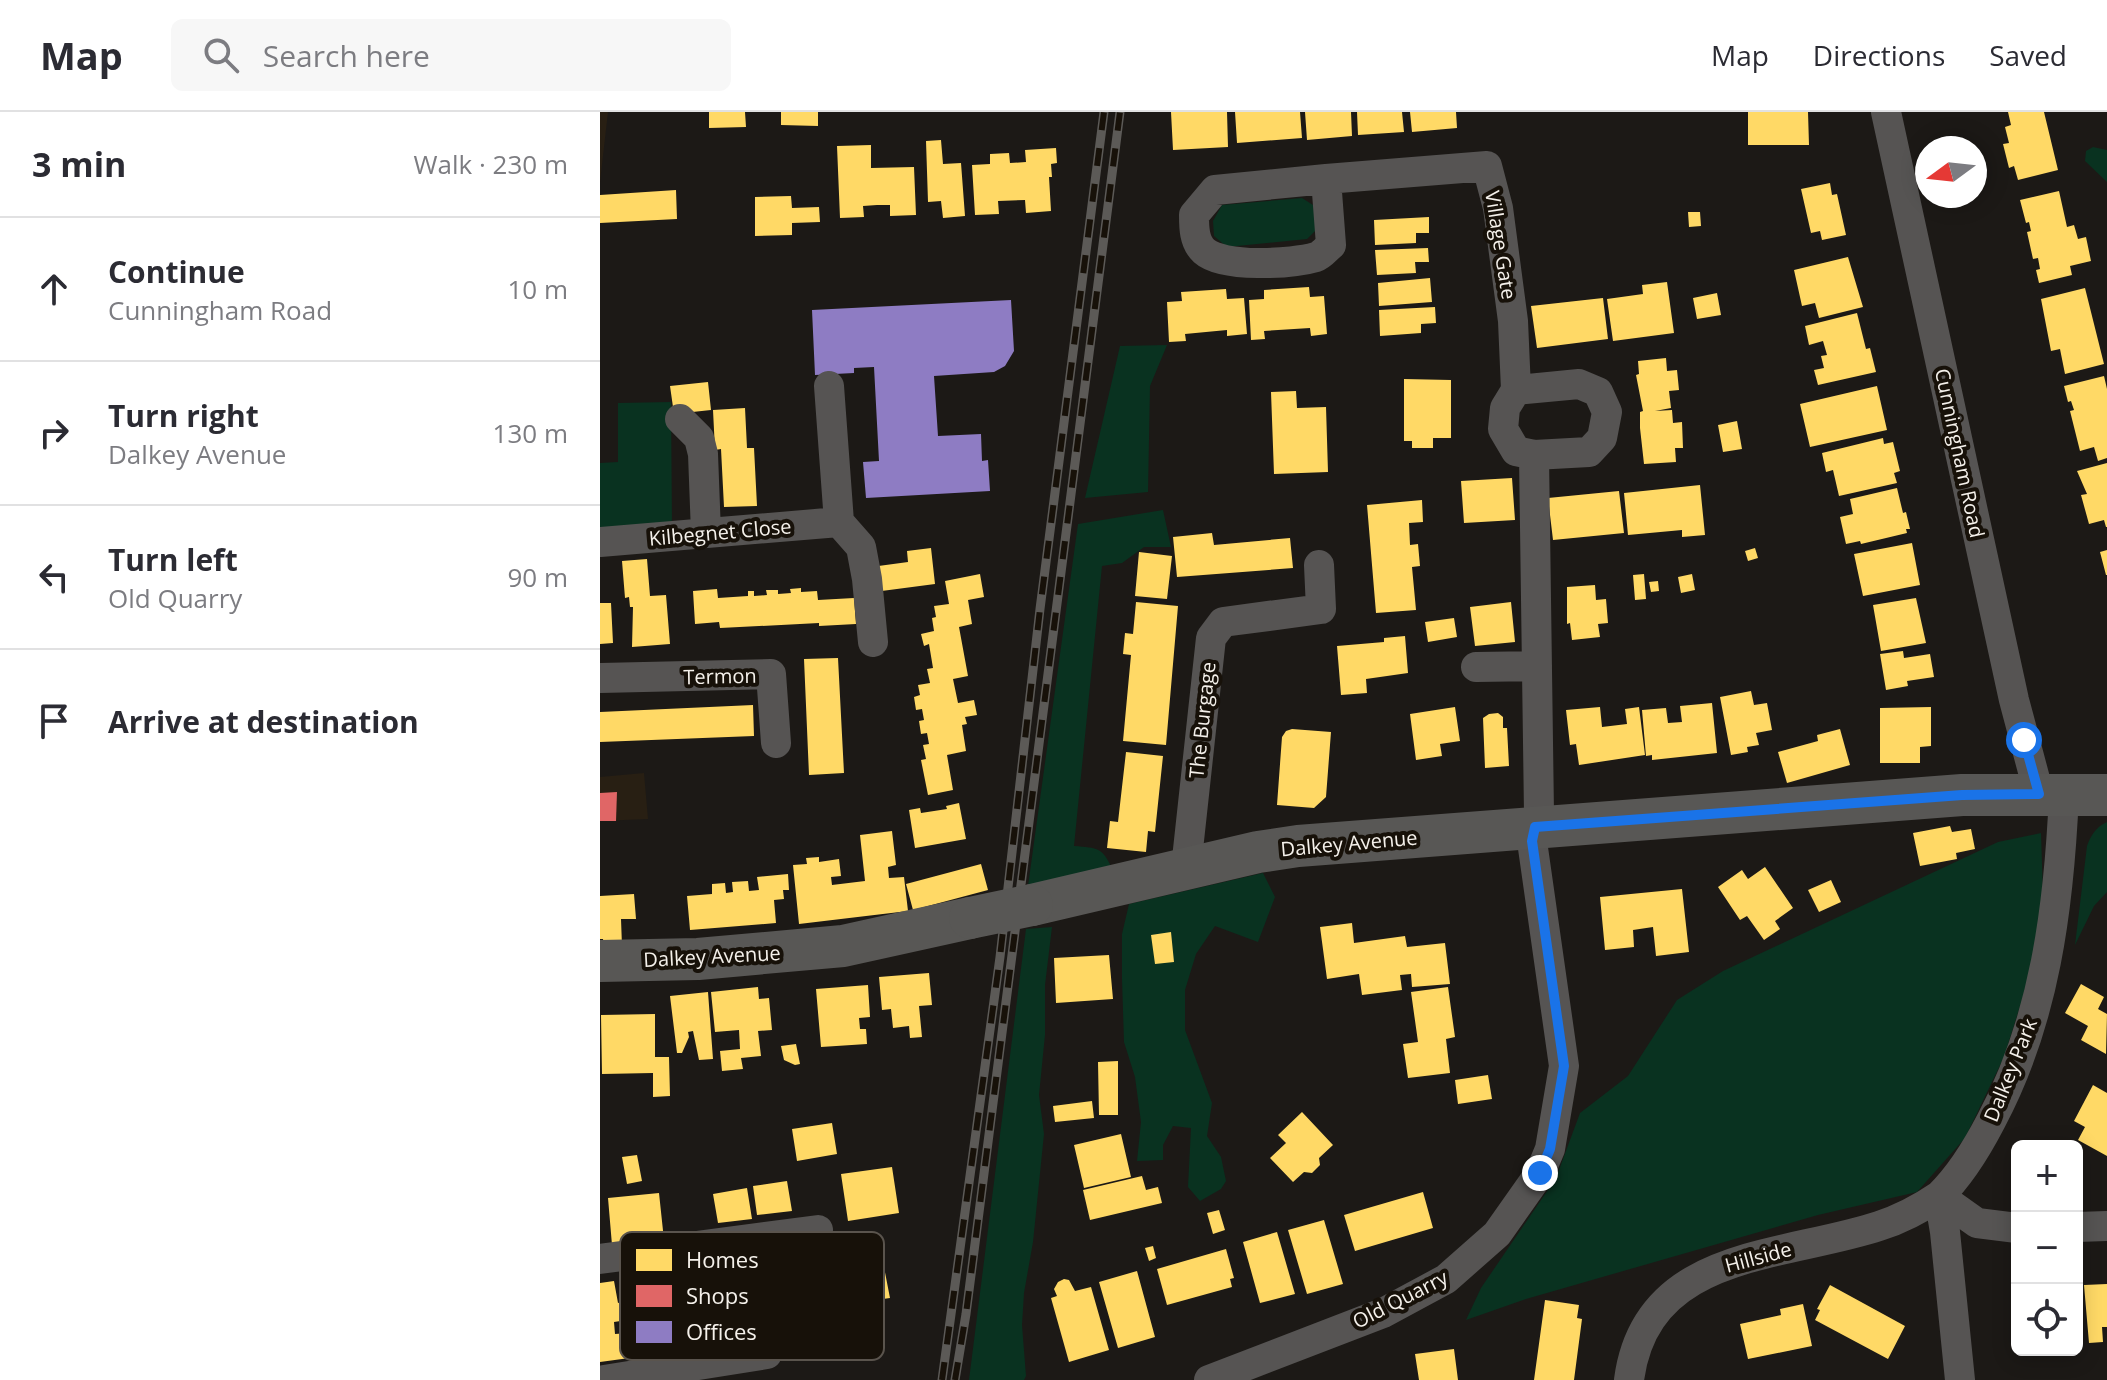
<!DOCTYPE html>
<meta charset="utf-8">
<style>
:root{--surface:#fff;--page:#f7f7f7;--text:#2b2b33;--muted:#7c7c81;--line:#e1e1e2}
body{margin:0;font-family:"Open Sans",sans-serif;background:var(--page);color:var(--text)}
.controls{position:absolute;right:24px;bottom:24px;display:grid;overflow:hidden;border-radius:12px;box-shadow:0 4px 20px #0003}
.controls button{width:72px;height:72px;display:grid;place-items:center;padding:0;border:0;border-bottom:2px solid var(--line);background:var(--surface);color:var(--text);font:40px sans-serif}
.compass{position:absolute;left:1315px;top:24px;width:72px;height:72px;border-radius:50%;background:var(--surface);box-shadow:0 4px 20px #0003;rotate:255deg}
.stop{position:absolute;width:24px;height:24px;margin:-18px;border:6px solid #1a73e8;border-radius:50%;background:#fff}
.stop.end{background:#1a73e8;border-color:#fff;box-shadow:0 2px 8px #0008}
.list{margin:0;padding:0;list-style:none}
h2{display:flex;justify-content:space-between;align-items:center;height:104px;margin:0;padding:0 32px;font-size:34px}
h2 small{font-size:26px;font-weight:400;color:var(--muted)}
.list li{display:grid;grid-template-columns:52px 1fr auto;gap:24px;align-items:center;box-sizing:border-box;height:144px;padding:0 32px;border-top:2px solid var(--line)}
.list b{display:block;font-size:30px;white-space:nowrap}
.list p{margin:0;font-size:26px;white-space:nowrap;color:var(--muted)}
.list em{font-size:26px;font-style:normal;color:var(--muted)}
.icon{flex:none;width:44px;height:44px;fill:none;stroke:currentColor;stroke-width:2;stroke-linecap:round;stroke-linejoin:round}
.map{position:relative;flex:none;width:1507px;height:1268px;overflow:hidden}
header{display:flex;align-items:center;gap:48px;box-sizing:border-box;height:112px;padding:0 40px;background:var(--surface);border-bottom:2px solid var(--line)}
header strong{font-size:38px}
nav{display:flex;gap:44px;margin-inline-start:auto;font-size:28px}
.search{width:560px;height:72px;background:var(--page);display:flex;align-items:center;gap:20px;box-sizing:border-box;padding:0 28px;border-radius:12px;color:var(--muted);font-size:30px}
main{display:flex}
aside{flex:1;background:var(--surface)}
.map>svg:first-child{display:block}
.built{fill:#281f13}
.green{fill:#093220}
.homes{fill:#ffd966}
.shops{fill:#e06666}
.offices{fill:#8e7cc3}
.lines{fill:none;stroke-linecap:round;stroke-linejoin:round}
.street{stroke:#565453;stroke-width:30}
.secondary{stroke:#585755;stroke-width:42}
.rail-casing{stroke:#5c5a57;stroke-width:9}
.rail{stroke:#171109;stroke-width:6;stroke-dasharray:18;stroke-linecap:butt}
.secondary-bridge{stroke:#585755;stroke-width:42}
.route{stroke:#1a73e8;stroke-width:10}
.labels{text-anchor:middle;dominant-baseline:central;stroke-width:8;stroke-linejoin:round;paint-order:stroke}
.street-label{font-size:20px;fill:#f5f1eb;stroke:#171109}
.key{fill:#171109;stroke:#5a544d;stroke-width:2}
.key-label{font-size:22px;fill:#f5f1eb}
</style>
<header>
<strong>Map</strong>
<div class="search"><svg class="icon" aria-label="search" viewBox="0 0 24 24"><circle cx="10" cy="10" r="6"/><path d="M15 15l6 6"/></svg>Search here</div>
<nav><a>Map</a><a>Directions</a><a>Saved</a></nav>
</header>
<main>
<aside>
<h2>3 min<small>Walk · 230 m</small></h2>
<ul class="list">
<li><svg class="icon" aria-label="ahead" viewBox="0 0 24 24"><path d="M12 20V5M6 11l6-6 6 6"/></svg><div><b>Continue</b><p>Cunningham Road</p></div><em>10 m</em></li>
<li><svg class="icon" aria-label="right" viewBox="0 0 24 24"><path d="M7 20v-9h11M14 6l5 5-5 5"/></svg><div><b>Turn right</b><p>Dalkey Avenue</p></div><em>130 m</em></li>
<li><svg class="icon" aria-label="left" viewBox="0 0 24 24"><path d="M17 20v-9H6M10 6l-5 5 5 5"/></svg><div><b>Turn left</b><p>Old Quarry</p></div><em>90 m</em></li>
<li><svg class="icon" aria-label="arrive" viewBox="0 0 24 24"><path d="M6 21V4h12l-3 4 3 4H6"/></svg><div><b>Arrive at destination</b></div></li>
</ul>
</aside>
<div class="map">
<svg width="1507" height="1268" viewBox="0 0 1507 1268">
<rect width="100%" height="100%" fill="#1c1916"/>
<path class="built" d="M0,0H8L0,70Z
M44,661L48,707L0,709V665Z"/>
<path class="green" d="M1493,35L1507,38V70L1485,49L1486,39Z
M702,86L713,93L717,117L707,127L627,135L614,124L613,109L622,93Z
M567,233L550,274L548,380L485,386L520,234Z
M71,290L72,415L0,420V351L18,350V291Z
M563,398L571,435H544L522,451L502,454L474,734C498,736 503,735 513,759L428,774L478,412Z
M1507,710V780L1494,794L1475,833L1487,734C1491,723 1496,715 1507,710Z
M1441,721L1443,784L1428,869L1404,945L1365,1026L1317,1080L1218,1103L926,1187L866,1208L881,1176L956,1066L980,1001L1028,964L1077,888L1123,859L1398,730Z
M663,761L675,785L658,830L615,814L596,842L585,878V918L612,991L607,1024L621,1045L626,1069L621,1077L600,1089L588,1075L591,1016L573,1014L563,1033V1048L537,1049L541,1010L535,965L524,930L522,867V822L529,792Z
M452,815L445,873V923L439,983L444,1022L433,1130L424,1181L422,1213L426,1264L424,1268H369L426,817Z"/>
<path class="homes" d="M109,0H145L146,15L109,16Z
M181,0H218V14L181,13Z
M571,0H627L628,35L573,38Z
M635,0H700L702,26L637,31Z
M705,0H751L752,24L707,28Z
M757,0H802L804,20L758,23Z
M810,0H856L857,16L812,20Z
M1148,0H1208L1209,33H1148Z
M1408,0H1444L1458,58L1418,68L1414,54L1409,56L1403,32L1409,31L1405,15L1411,13Z
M341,28L343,52L361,51L365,104L343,106L341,89L328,90L326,29Z
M271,33V56L314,55L316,103L290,104V93H277L263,94L264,105L240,106L237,34Z
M456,36L457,51L451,52L452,65H449L451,99L426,101L425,88L398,89L399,102L375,103L372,53L390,52V42L409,41L410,51L426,50L425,38Z
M1230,71L1232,83L1237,82L1246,123L1222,128L1220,119L1211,121L1201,77Z
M76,78L77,107L0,111V83Z
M1459,79L1467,115L1474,113L1478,127L1486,125L1491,149L1470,154L1472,163L1439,171L1436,158L1440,157L1438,146L1433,147L1427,120L1431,119L1429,110L1426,111L1420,88Z
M191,84L192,96L219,95L220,110L192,111V123L155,124V85Z
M1088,100H1100L1101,114L1089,115Z
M829,105V121H816V131L775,133L774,108Z
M828,136L829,150H815L816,161L777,163L775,138Z
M1248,145L1263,195L1219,206L1215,191L1202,194L1194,158Z
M830,166L832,190L779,194L778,171Z
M1067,170L1074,221L1013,229L1007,187L1043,182L1042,173Z
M709,175L710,185L724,184L727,222L711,224L710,216L664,219L665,227L651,228L649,188L664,187V178Z
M1485,176L1504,252L1465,262L1460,237L1451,239L1441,187Z
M626,177L627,187L644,186L647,222L627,224V218L585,222L586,229L569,230L567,190L582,189L581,180Z
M1117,181L1121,203L1097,207L1093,186Z
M1003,186L1008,227L937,236L931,194Z
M835,195L836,211L821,212V221L780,224L779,198Z
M1257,201L1266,237L1270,236L1276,260L1218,273L1214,258L1224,256L1221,244L1227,243L1223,229L1209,233L1205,214Z
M1066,246L1067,259L1077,258L1079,278L1069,279L1071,296L1055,299L1072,298L1073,311L1082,310L1083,336H1075L1076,350L1044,352L1040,316V300L1043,299L1036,263L1039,262L1038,249Z
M1504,264L1507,277V346L1498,349L1494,335L1480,339L1470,299L1474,298L1471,289L1468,290L1464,274Z
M804,267L851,268V326H833V336H812V329H804Z
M108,270L111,298L74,302L70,274Z
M1277,274L1287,318L1210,335L1200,292Z
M696,279L697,296L726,295L728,360L674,362L671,280Z
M145,296L147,336H154L157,394L124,395L121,337L115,338L113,298Z
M1137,309L1142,337L1123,340L1118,313Z
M1283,326L1284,332L1293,330L1300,359L1294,361L1297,371L1239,384L1233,358L1226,360L1222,341Z
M1507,351V415H1506L1504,408L1489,412L1481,383L1487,382L1477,359Z
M912,366L915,408L864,411L861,369Z
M1100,373L1105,423L1082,425V418L1028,423L1024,381Z
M1297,376L1303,401L1306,400L1310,417H1306L1307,421L1261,432L1260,429L1246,432L1240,405L1253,402L1250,387Z
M1019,379L1024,421L953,428L948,386Z
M822,388L823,410L809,411L810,433L818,432L820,454L812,455L816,498L776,501L767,393Z
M612,421L614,433L690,426L693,456L577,465L573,425Z
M1312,431L1320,473L1263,484L1254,442Z
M331,436L335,472L274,480L271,455L308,450L307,439Z
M1155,436L1158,446L1148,449L1145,439Z
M1507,438V463H1506L1500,440Z
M539,440L572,444L567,487L535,484Z
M47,447L50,484L66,483L70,532L32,535L33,495H30L29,485L25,486L22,449Z
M380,462L384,485L368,488L372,512L359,515L368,564L353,567L358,591L374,588L377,603L365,605L367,612L362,613L366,639L347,643L353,678L328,683L321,648L326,647L323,633L329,632L327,621L321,622L319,609L324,608L322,597L316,598L314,585L320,583L318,573L330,571L327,557L333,556L329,532L324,534L321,522L334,519L332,506L336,505L334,494L349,492L345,469Z
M1044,462L1046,487L1035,488L1033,463Z
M1092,462L1095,478L1081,481L1078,465Z
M1058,469L1059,479L1051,480L1049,470Z
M995,473L996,488L1006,487L1008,511L998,512L1000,525L972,528L970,511L967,512V475Z
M201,476V480L217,479L218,488L254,486L256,512L219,514V511L120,516L119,510L95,512L93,479L117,477L118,486L148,484V479H154V484L167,483L166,478H178V482L191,481L190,477Z
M1316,486L1326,531L1281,539L1273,493Z
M536,490L578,494L566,633L523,629L531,543L523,542L525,521L533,522Z
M911,490L915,530L875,534L870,495Z
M0,491H11L13,531L0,532Z
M854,506L857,525L828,530L825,510Z
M805,524L808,561L766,567L767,581L741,583L737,534L784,530V526Z
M1303,539L1304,546L1330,542L1334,565L1307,569L1308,574L1286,578L1280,542Z
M238,546L244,661L209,663L204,547Z
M1151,579L1154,593L1167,591L1172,618L1156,621L1159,633L1147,635L1148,640L1131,643L1120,585Z
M1112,591L1117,641L1052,648V643L1046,644L1042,598L1066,596L1068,611L1082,610L1080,594Z
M153,593L154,624L0,630V600Z
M855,595L860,629L840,632L842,644L816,648L810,602Z
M1000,595L1002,615L1027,612L1025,597L1039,595L1045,643L979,653L976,632L970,633L966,598Z
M1331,595V634L1320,635V651H1280V596Z
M898,601L903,605V616H907L909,654L885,656L883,606L889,602Z
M692,617L731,620L726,685L714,696L677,693L682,625L686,619Z
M1240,617L1250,653L1187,671L1178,640L1218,629L1217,623Z
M526,640L563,644L555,720L548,719L546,740L507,736L510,709L518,710Z
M359,691L366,727L315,736L309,698L320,696L321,701L347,697L346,694Z
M1350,714L1352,720L1371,717L1375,737L1356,741L1357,747L1320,754L1313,721Z
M292,719L296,753L288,755L289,766L304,765L308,799L199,812L193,753L207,752L206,746L219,745V750L239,747L241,764L231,765L232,773L265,769L260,723Z
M381,752L388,778L313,798L306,772Z
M1165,755L1193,796L1175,809L1180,817L1164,828L1147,804L1140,808L1118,775L1142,758L1148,767Z
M188,762L189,778H183L184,787L174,788L176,811L90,818L87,784L112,782V772L125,771L126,781L133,780L132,770L148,769L149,779L159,778L157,765Z
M1231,768L1241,790L1219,800L1208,778Z
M1082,777L1089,840L1056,844L1053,815L1033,818L1034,835L1005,838L1000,785Z
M34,782L36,807H21L22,834L4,835L3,827H0V784Z
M752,811L754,831L805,824L807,835L845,831L850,872L812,875L811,862L800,863L802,878L762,883L759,862L727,867L720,815Z
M571,820L574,850L555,852L551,823Z
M509,843L513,887L456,891L454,846Z
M329,861L332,893L319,894L322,925L310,926L309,914L293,916L291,897L282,898L279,865Z
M1481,872L1504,885L1498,897L1507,902L1506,942L1481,928L1488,914L1465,901Z
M268,873L270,905L259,906L260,917H266L267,932L221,935L216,877Z
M158,875L159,887L169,886L172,918L158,919L161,944L141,946L143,957L122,959L120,939L140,937L139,918L115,920L111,880Z
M848,875L855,925L846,927L850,961L808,966L803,932L818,930L811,880Z
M108,880L113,947L99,948L93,919L88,920L89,925L82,941H77L70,884Z
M55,902V945H69L70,984L53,985V961L2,962L1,903Z
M196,932L200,952L195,953L184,948L181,934Z
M518,949V1003H499L498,950Z
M888,963L892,987L858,992L855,968Z
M1493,973L1507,981V1044L1478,1028L1485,1015L1474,1009Z
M492,989L494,1006L455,1010L453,994Z
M702,1000L733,1033L719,1046L720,1053L712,1061L704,1060L693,1070L670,1046L686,1031L678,1023Z
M232,1011L237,1042L197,1049L192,1017Z
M521,1022L531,1065L484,1076L474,1033Z
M37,1043L42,1069L27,1072L22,1045Z
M292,1055L299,1101L248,1109L241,1062Z
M542,1064L546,1078L558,1075L562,1091L490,1108L483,1078Z
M187,1069L192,1099L157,1103L153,1074Z
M147,1076L152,1107L118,1111L113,1082Z
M823,1080L833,1116L755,1139L744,1103Z
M59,1081L64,1128L12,1133L8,1086Z
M619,1098L625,1118L613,1122L607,1101Z
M724,1108L743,1172L707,1182L688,1118Z
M677,1120L695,1182L660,1191L643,1130Z
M553,1134L556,1146L549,1149L545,1136Z
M209,1136L212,1160L174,1166L179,1198L193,1195L198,1223L0,1250V1171L14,1169L18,1191L25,1189L27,1208L14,1210L15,1222L29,1221V1190L60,1186L63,1214V1203L70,1202L68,1184L89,1181L94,1209L110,1207L108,1193L124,1190L126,1205L136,1203L134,1189L144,1188L139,1147Z
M626,1137L634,1166L630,1167L632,1175L567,1193L557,1157Z
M283,1150L290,1186L276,1188L280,1204L256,1208L257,1214L237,1218L229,1175L247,1172L244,1158Z
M537,1159L555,1225L518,1236L499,1170Z
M464,1167L469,1168L475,1179L491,1175L509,1238L469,1250L451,1186L457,1184L454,1177L458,1170Z
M1507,1172V1215H1502L1503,1230L1489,1231L1484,1173Z
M1230,1173L1305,1214L1288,1247L1215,1208L1220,1198L1217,1197Z
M945,1188L979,1193L977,1206L982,1207L974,1268H934Z
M1203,1192L1212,1234L1148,1247L1140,1212L1181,1203L1180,1197Z
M854,1237L858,1268H819L815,1242Z"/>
<path class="shops" d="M17,680L16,709H0V681Z"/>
<path class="offices" d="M411,188L414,239L405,254L394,260L334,264L338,324L381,322L382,349L388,348L390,379L266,386L263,350L279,349L274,255L254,256V261L215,263L212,198Z"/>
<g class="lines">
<path class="street" d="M1286,0L1414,588L1439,682
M726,67L887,54L898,96L913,209L916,278L905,296L903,317L916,339L934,343L989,340L1002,326L1007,300L998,280L979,272L916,278
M726,67L731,133C726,137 722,143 716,145C692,152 623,156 604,139C594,130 594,115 594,103L615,78Z
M229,274L239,410
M80,307L99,326L103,342L106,421
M0,430L239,410L261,435L267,467L273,530
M876,555L937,554
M0,566L171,562L176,631
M586,756L611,526L623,510L721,497L719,453
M1477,1115L1507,1114
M0,1147L218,1118
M4,1268L167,1242
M609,1268L783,1201L846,1167L897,1122L940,1061L950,1037L964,954L932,729L939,702L934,343
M1029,1268C1046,1138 1182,1146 1279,1114C1301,1107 1320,1097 1339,1084L1377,1111L1417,1116
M1360,1268L1345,1120L1339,1084C1361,1063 1377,1036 1391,1009C1445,908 1459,795 1464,682"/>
<path class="secondary" d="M432,793L658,740L698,734L1362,683H1507
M0,849L98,847L243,834L370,806"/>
<defs>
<path id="rail" d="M342,1268L400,845L440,497L504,0
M355,1268L366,1202L520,0"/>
</defs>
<use href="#rail" class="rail-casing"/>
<use href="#rail" class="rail"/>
<path class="secondary-bridge" d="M370,806L432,793"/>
</g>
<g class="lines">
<path class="route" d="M940,1061L950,1037L964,954L932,729L935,715L1362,683L1439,682L1424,628"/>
</g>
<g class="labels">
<g class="street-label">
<text transform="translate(901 133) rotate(81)">Village Gate</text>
<text transform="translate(1360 341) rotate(78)">Cunningham Road</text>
<text transform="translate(120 420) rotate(-5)">Kilbegnet Close</text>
<text transform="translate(120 564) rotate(-1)">Termon</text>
<text transform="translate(602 608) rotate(-84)">The Burgage</text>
<text transform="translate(749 731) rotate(-5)">Dalkey Avenue</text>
<text transform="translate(112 844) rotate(-3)">Dalkey Avenue</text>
<text transform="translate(1410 958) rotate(-68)">Dalkey Park</text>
<text transform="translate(1158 1145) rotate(-15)">Hillside</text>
<text transform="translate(800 1187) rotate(-27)">Old Quarry</text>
</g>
</g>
<rect x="20" y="1120" width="264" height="128" rx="12" class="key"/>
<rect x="36" y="1137" width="36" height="22" fill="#ffd966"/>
<rect x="36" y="1173" width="36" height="22" fill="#e06666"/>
<rect x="36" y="1209" width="36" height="22" fill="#8e7cc3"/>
<g class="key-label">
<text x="86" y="1156">Homes</text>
<text x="86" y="1192">Shops</text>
<text x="86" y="1228">Offices</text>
</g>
</svg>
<div class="controls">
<button>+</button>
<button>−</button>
<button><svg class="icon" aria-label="locate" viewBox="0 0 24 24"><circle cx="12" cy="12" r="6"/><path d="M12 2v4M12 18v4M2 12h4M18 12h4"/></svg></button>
</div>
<svg class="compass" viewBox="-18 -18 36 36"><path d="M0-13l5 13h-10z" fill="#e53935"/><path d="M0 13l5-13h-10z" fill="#7c7c81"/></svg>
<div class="stop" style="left:1424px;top:628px"></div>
<div class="stop end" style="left:940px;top:1061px"></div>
</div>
</main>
